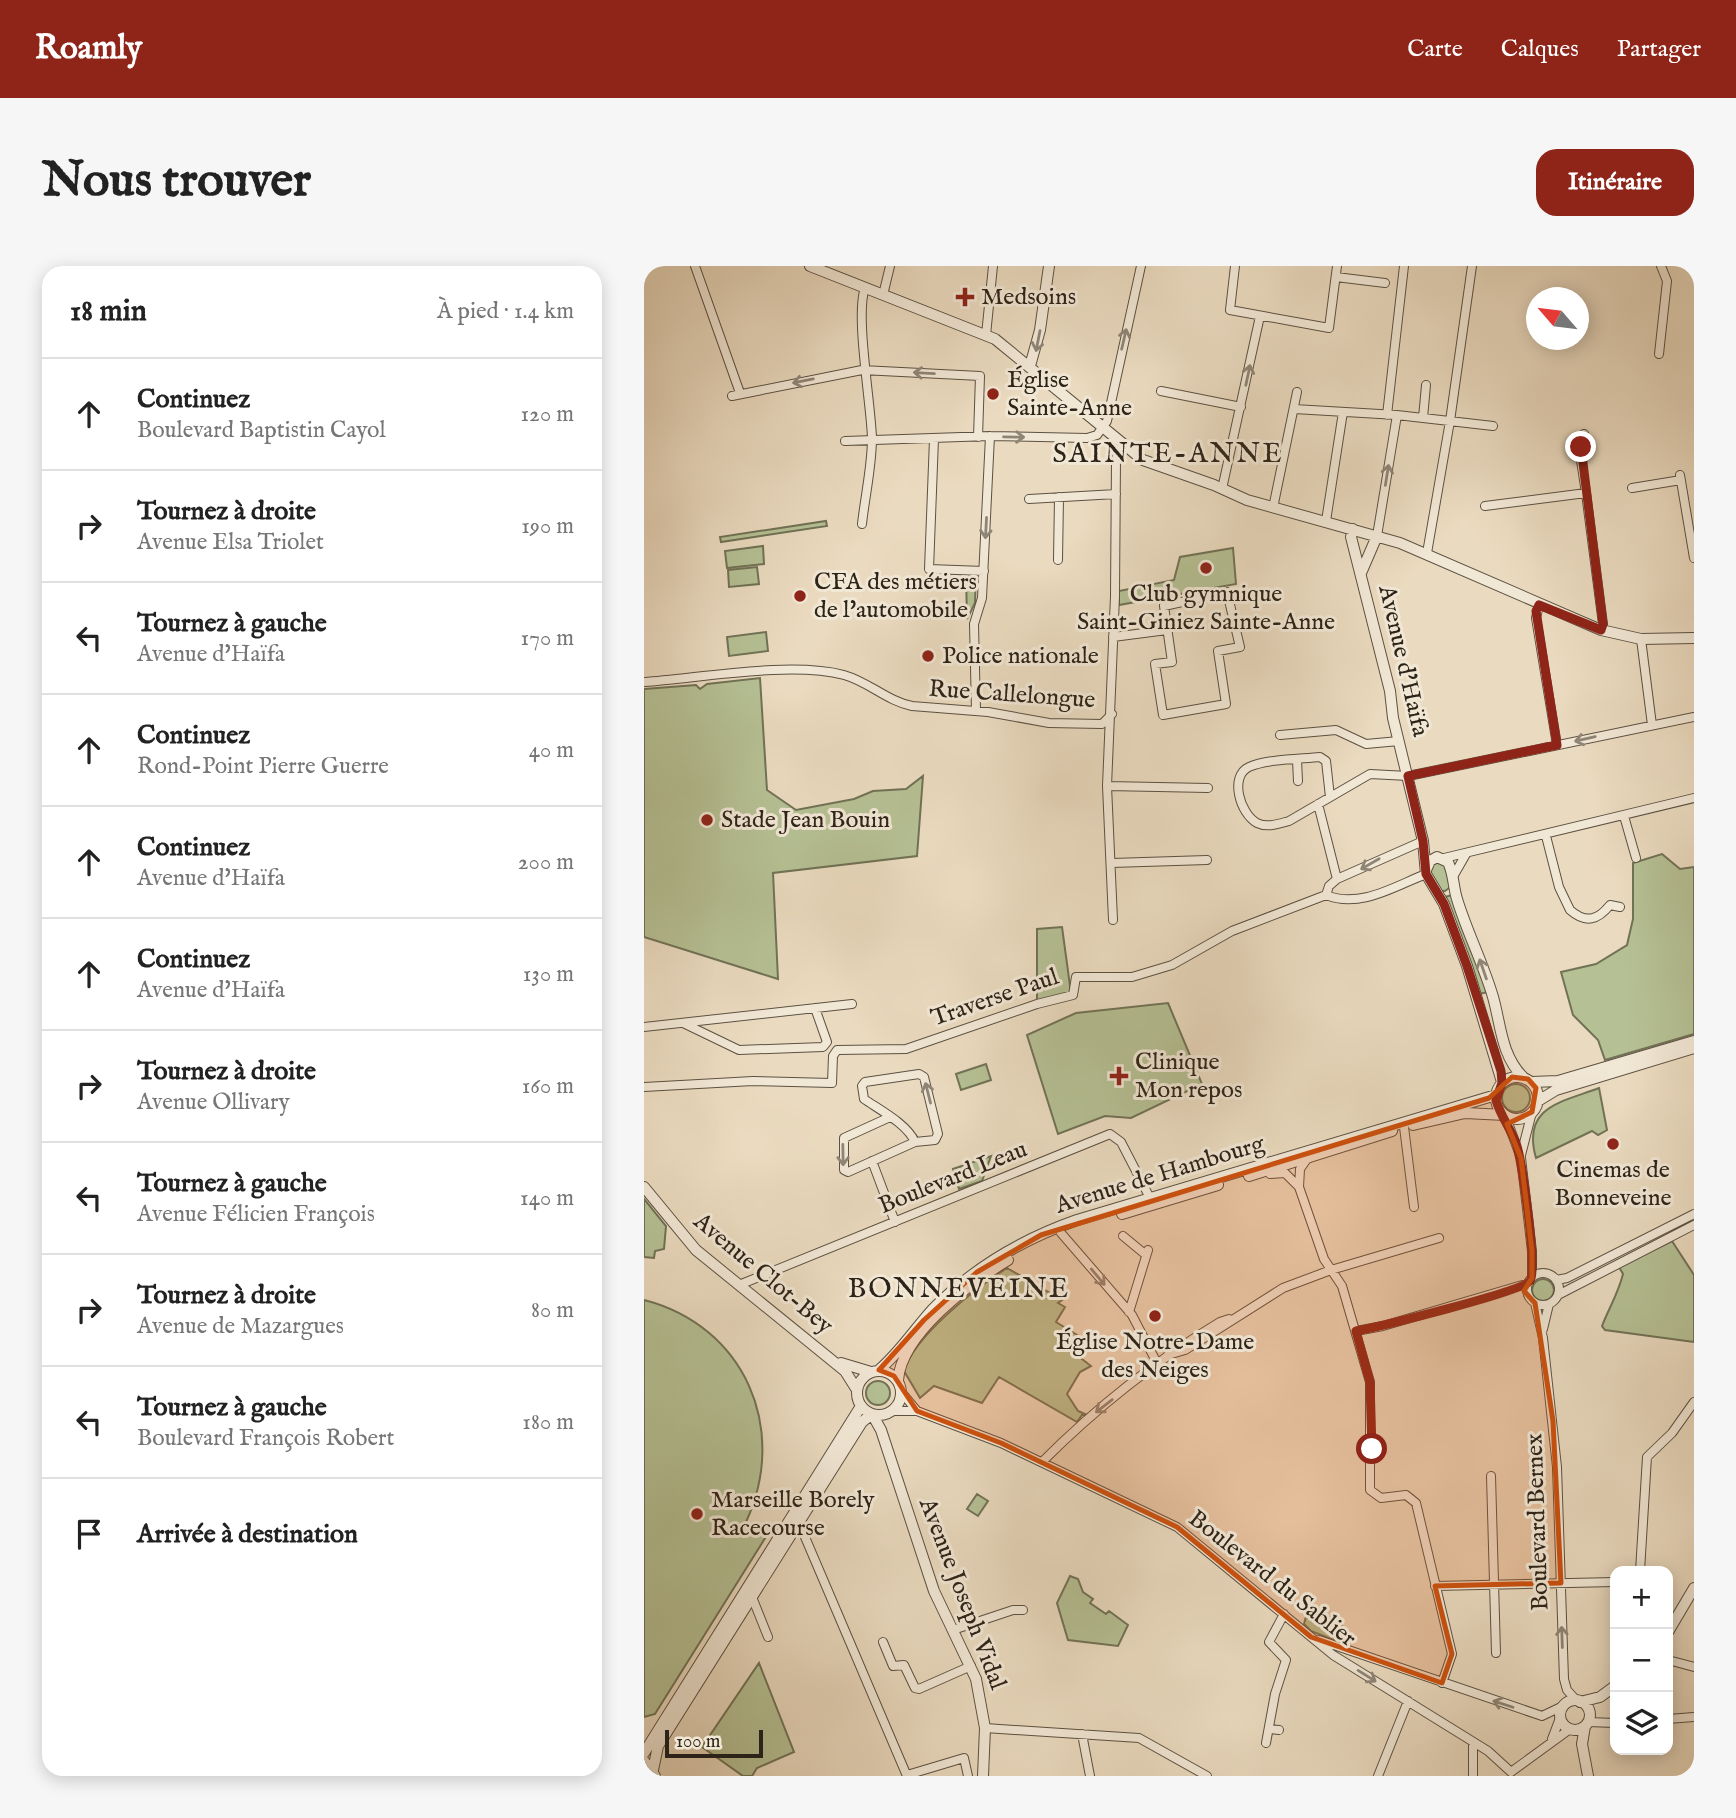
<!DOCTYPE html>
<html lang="fr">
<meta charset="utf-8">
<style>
:root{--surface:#fff;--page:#f6f6f6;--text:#222;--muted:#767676;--line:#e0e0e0;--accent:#8f2418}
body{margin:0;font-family:"IM FELL English",serif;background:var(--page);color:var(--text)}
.controls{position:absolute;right:21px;bottom:21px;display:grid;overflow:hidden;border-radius:14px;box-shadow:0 4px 18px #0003}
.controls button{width:63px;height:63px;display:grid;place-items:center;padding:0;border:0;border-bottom:2px solid var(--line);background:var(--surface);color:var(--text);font:35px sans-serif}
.compass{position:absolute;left:882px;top:21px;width:63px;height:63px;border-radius:50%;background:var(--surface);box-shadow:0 4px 18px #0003;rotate:298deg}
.scale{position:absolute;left:21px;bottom:18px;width:98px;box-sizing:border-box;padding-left:7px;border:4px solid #2d2318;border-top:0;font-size:19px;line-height:24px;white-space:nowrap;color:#2d2318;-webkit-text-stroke:5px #f1e7d5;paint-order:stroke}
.stop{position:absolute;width:21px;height:21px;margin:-16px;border:5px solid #8f2418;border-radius:50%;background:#fff}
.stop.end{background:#8f2418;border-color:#fff;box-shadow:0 2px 7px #0008}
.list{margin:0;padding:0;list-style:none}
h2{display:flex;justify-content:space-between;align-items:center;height:91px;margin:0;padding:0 28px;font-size:30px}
h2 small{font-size:23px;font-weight:400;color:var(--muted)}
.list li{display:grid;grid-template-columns:46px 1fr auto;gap:21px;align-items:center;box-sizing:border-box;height:112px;padding:0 28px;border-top:2px solid var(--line)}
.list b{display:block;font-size:26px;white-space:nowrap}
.list p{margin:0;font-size:23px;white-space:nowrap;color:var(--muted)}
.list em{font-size:23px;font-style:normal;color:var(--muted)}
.icon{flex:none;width:38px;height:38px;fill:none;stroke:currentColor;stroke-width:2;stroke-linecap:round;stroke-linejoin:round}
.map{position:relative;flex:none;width:1050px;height:1510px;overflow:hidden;border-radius:21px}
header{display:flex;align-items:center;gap:42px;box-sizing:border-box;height:98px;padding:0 35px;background:var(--accent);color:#fff}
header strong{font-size:33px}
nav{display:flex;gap:38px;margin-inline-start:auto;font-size:24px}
.intro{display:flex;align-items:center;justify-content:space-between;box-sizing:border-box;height:168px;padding:0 42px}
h1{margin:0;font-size:49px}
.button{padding:18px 32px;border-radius:21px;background:var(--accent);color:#fff;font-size:24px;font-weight:700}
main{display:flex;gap:42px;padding:0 42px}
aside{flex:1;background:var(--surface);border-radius:21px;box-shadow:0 4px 18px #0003}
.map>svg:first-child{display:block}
.green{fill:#b5c094;stroke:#717256;stroke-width:2}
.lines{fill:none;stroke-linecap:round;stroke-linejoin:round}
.minor-casing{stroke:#5c5142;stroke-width:10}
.tertiary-casing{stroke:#5c5142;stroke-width:12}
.minor{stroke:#f1e7d5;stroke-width:8}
.tertiary{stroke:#f1e7d5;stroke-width:10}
.oneway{stroke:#8f8576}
.route{stroke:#8f2418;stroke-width:9}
.marked{fill:#cc510e;fill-opacity:0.2;stroke:#cc510e;stroke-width:5;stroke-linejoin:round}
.poi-dot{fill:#8f2418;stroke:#f1e7d5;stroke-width:2.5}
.labels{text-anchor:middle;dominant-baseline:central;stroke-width:6;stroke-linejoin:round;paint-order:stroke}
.poi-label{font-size:24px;fill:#2d2318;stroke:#f1e7d5;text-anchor:start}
.street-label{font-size:24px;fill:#2d2318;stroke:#f1e7d5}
.quarter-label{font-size:28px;letter-spacing:2px;fill:#2d2318;stroke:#f1e7d5}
</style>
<header>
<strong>Roamly</strong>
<nav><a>Carte</a><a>Calques</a><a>Partager</a></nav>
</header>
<div class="intro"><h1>Nous trouver</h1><a class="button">Itinéraire</a></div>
<main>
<aside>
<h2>18 min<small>À pied · 1.4 km</small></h2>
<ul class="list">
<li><svg class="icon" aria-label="ahead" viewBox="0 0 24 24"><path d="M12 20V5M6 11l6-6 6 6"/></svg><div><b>Continuez</b><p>Boulevard Baptistin Cayol</p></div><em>120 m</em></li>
<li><svg class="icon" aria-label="right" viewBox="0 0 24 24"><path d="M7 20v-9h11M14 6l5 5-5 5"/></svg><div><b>Tournez à droite</b><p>Avenue Elsa Triolet</p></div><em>190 m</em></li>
<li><svg class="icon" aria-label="left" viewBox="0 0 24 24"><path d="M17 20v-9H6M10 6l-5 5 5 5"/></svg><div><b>Tournez à gauche</b><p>Avenue d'Haïfa</p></div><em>170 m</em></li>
<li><svg class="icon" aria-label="ahead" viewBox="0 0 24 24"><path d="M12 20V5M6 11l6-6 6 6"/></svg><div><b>Continuez</b><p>Rond-Point Pierre Guerre</p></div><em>40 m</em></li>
<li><svg class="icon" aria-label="ahead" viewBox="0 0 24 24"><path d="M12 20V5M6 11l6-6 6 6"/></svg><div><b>Continuez</b><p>Avenue d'Haïfa</p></div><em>200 m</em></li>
<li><svg class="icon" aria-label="ahead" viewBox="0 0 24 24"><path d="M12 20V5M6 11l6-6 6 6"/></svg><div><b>Continuez</b><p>Avenue d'Haïfa</p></div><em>130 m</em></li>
<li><svg class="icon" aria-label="right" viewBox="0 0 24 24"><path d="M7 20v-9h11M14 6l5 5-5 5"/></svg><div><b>Tournez à droite</b><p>Avenue Ollivary</p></div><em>160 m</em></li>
<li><svg class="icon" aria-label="left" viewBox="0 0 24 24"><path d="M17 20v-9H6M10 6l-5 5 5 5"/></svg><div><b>Tournez à gauche</b><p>Avenue Félicien François</p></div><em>140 m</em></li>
<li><svg class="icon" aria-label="right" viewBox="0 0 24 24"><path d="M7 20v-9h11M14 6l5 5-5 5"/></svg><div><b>Tournez à droite</b><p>Avenue de Mazargues</p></div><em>80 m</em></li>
<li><svg class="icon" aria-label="left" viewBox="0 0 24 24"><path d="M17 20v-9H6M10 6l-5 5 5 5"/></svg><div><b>Tournez à gauche</b><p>Boulevard François Robert</p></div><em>180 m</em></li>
<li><svg class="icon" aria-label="arrive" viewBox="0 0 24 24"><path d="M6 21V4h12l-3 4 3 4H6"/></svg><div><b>Arrivée à destination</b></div></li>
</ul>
</aside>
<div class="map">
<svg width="1050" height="1510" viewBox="0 0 1050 1510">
<rect width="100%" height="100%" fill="#eadabf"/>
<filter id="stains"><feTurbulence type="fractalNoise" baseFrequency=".00286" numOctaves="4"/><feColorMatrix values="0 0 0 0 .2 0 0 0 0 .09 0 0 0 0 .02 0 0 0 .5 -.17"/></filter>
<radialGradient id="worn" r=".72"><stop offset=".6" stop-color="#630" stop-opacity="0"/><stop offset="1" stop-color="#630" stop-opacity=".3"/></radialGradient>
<path class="green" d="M182,255L183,260L77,276L76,271Z
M119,280L120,298L83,302L81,285Z
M589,282L592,318L475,339V325L530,314L536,291Z
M113,301L115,318L85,321L84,304Z
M322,309H332L331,337L323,353Z
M122,366L124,385L85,390L83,371Z
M116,412L123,524L152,544L210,533L229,525L262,523L279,510L273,590L129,607L134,713L0,671V423L52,419L56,423L63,418Z
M1018,588L1036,603L1050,601V768L961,794L954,774L929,749L917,706L952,698L983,679L989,653V597Z
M789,596H799L808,620L801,625H795L785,604Z
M808,629L844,726L835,728L801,631Z
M418,661L427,727L393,736V663Z
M524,737L558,818L487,852L461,850L414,868L383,769L432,747Z
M342,798L347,814L317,824L312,808Z
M858 832a14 14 0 1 1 28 0a14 14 0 1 1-28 0Z
M955,822L963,864L954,869L948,865L892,892C877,840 919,836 955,822Z
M347,890L338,915L315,923L309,903Z
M0,933L22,960L20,983L11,985L10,992L0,991Z
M1028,975L1050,1009V1076L961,1064L958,1060C965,1042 974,1028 979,1008L975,1001Z
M363,1002L418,1034L414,1037L421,1041L412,1056L438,1072L429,1086L447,1100L436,1106L423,1128L434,1145L443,1149H438L433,1156L355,1111L338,1137L290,1120L276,1132L260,1105C270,1070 333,1021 363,1002Z
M888 1024a11 11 0 1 1 22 0a11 11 0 1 1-22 0Z
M0,1034C101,1060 145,1163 102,1256L123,1269L11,1448L0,1451Z
M222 1127a12 12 0 1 1 24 0a12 12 0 1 1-24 0Z
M333,1228L344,1235L334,1250L323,1243Z
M426,1310L434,1313L439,1326L449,1333L446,1337L462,1348L465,1345L484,1359L474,1380L424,1374L413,1337Z
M663,1347L698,1353V1363L692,1375L667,1365L660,1358Z
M115,1397L150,1486L113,1502L108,1510H99L58,1481Z"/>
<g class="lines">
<defs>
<path id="minor" d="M51,0L96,127
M591,0L586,44L685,62L693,0
M692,11L741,17
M239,29L246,0
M342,69L349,0
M1015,88L1023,15L1017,0
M517,125L597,141
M88,130L218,104L336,110L334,171
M650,143L753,149L849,160
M743,149L760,0
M779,152L782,119
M940,168L936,188L942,227
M290,173L285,303L340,305
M201,175L346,170L443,172L453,169L463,155L497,0
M1036,209L1050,292
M988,222L1037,214
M578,223L616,50
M385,233L472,228
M841,240L942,227L959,358L957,364
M629,242L653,126
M682,255L699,146
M218,258C221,230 228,200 228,172C227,138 211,48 221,22
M733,270L753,149
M783,287L806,155L828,0
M414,294L415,231
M583,326L596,381L574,385L582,438L519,449L511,398L528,396L520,340Z
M895,339L892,352L913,479
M469,371L523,364
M997,373L1008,459
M0,416C56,412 147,395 200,409C225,416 243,435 268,440L344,446L405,457L458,458L468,448
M332,445L330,358L338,332L346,170
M636,469L692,464L722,478L755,475
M653,494L654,515
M463,520L564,522
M686,531L682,495L676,491C657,493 622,493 605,501C585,510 596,548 613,557C623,562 634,558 645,555L726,508L764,510L1050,451
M674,538L693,613
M980,550L992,592
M902,570L915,621L926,644C942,658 954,654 966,639L976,641
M800,592L1050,532
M468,597L563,594
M810,609L822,588
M682,629L685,620L693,613L779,575
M682,629C716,643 751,620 782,608
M469,654L463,520L471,330L472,193L478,179
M39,757L95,784L179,781L183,776L171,742
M0,761L208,738
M0,821L109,815L188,817L189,790L193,784L262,783L393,738L429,729L432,711H488L528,699L588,665L682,629
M861,849L877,892L888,985V1012
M246,851L200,872V904L204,906L271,876C263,858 236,844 220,833L218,820L221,816L275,808L280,811L294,868L291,874L271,876
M760,861L770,941
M877,889L888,846
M663,893L656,903L655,921L680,993L698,1020L726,1116V1224L737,1232L762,1229L772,1237L808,1388L798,1417
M228,895L251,956
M626,908L641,907L655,921
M417,967L488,1049L513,1097
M479,970L502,989
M883 1023a16 16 0 1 1 32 0a16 16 0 1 1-32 0Z
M912,1014L923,1012L1050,948
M95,1019L466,868L477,876L506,932
M914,1029L1050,959
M891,1037L899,1072L913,1201L920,1413L923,1424L933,1435
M485,1046L504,984
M899,1063L905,1038
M712,1065L739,1060L885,1017
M524,1089L541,1084L639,1022L687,1004L795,972
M258,1127L273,1145
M248,1145H273L357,1177L533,1261L689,1389L844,1485L867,1506
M398,1196C451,1143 511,1095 576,1056L585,1053
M847,1210L852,1387
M155,1257L263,1510
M996,1305L1003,1191L1028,1167L1050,1136
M791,1320L971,1316
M108,1331L124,1371
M309,1364L369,1344H379
M675,1374L898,1450L919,1440
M239,1376L249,1400L260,1399L271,1422L275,1423L327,1400
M1024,1394L1050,1401
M1024,1453L1050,1451
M944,1456L971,1457
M341,1462L495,1472L563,1510
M625,1463L635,1464
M438,1468L446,1510
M908,1473L916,1452
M622,1477L631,1428L642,1394L625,1376L640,1348
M867,1506L926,1463
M263,1509L320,1492L324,1510
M734,1510L764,1435
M829,1510V1476"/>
<path id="tertiary" d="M166,0L351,73L499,194L570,219L603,234L756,277L957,364L997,373L1050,372
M386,100L396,64L405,0
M709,263L707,271L746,425L749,452L779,575L782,608L800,638L823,700L858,816
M717,307L733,270
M782,604L786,595L793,591L804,596C810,609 809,620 813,633C823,666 839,697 849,731C857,759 857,789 879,811
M852 832a21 21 0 1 1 42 0a21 21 0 1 1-42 0Z
M888,816L914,815L1050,775
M894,835L912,824L1050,782
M769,859L821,847L861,849
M605,910L748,865
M0,921L52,984L201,1105L213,1124
M478,948L574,919
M197,1097L227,1106
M235,1104C255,1087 270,1064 288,1044C328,1003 379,973 433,954L852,829
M213 1127a22 22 0 1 1 44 0a22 22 0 1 1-44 0Z
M254,1114C258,1067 326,1017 364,994
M228,1148L237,1164L290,1325L332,1413L341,1462L339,1510
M1024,1366L1050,1322
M916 1449a15 15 0 1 1 30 0a15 15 0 1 1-30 0Z
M936,1436L956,1431L971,1420
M941,1460L938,1478L944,1510
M0,1487L217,1140
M0,1495L11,1510
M9,1504L14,1480L218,1156L228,1148"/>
</defs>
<use href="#minor" class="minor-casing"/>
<use href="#tertiary" class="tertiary-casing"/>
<use href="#minor" class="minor"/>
<use href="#tertiary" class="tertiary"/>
</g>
<defs><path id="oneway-shaft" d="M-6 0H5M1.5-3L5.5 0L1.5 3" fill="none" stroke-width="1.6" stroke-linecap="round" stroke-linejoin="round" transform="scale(1.75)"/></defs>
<g class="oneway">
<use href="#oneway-shaft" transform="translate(480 73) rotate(-77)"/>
<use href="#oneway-shaft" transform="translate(394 75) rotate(101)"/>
<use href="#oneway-shaft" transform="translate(280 107) rotate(-177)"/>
<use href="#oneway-shaft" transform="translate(604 109) rotate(-78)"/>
<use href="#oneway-shaft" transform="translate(159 115) rotate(169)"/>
<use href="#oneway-shaft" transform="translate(370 171) rotate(1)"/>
<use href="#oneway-shaft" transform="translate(743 209) rotate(-81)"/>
<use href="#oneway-shaft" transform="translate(342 262) rotate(93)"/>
<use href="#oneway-shaft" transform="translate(941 473) rotate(167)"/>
<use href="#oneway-shaft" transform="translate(726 598) rotate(150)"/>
<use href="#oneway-shaft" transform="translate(839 703) rotate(-109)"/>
<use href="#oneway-shaft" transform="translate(284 827) rotate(-104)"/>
<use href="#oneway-shaft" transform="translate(199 889) rotate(89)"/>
<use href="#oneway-shaft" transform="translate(454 1011) rotate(50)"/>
<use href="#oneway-shaft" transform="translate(460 1140) rotate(142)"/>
<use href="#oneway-shaft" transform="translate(918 1371) rotate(-92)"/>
<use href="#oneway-shaft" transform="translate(723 1410) rotate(32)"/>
<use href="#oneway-shaft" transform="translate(859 1438) rotate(-162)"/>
</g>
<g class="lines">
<path class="route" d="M728,1183L726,1116L712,1065C734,1061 877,1026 886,1015C894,1004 878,894 872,877C866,862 856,849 852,834L858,817L857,805L823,700L800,638L782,608L779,575L764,510L913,479L892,345L895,339L957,364L959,358L937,181"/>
</g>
<path class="marked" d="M868,811L884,813L892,822L888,846L863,858L877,892L888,985V1012L880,1025L891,1037L909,1155L917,1317L791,1320L808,1388L798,1417L667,1371L533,1261L357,1177L273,1145L250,1110L235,1104L280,1054L333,1006L397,969L845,832Z"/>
<g class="poi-dot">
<path d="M317.5 20.5h7v7h7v7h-7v7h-7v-7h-7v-7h7z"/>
<circle cx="349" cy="128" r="7"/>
<circle cx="562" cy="302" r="7"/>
<circle cx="156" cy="330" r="7"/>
<circle cx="284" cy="390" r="7"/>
<circle cx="63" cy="554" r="7"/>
<path d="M471.5 799.5h7v7h7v7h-7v7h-7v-7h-7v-7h7z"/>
<circle cx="969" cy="878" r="7"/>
<circle cx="511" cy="1050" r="7"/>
<circle cx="53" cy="1248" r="7"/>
</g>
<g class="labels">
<g class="poi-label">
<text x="337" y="31">Medsoins</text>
<text x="363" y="114">Église<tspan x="363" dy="28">Sainte-Anne</tspan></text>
<text x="170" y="316">CFA des métiers<tspan x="170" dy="28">de l'automobile</tspan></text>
<text x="562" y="328" text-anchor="middle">Club gymnique<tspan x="562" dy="28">Saint-Giniez Sainte-Anne</tspan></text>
<text x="298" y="390">Police nationale</text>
<text x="77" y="554">Stade Jean Bouin</text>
<text x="491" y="796">Clinique<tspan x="491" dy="28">Mon repos</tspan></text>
<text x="969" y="904" text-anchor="middle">Cinemas de<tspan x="969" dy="28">Bonneveine</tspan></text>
<text x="511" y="1076" text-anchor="middle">Église Notre-Dame<tspan x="511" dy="28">des Neiges</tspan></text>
<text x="67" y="1234">Marseille Borely<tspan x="67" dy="28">Racecourse</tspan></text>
</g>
<g class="street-label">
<text transform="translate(759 395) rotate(77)">Avenue d'Haïfa</text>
<text transform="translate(368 429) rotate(4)">Rue Callelongue</text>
<text transform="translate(351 732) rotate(-19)">Traverse Paul</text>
<text transform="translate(516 909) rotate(-17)">Avenue de Hambourg</text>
<text transform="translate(309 912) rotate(-22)">Boulevard Leau</text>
<text transform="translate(119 1008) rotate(40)">Avenue Clot-Bey</text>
<text transform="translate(894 1256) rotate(-92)">Boulevard Bernex</text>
<text transform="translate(628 1313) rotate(38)">Boulevard du Sablier</text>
<text transform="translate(318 1328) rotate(69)">Avenue Joseph Vidal</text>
</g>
<g class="quarter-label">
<text x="524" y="188">SAINTE-ANNE</text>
<text x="315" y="1023">BONNEVEINE</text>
</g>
</g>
<rect width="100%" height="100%" filter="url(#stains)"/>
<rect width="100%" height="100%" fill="url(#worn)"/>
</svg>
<div class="controls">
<button>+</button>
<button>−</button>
<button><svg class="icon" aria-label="layers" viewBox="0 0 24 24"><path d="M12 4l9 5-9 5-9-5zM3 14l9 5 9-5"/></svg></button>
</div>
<svg class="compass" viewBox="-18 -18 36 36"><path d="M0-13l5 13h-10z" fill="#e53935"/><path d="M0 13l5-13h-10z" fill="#767676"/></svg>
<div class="scale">100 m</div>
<div class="stop" style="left:728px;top:1183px"></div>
<div class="stop end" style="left:937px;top:181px"></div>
</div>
</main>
